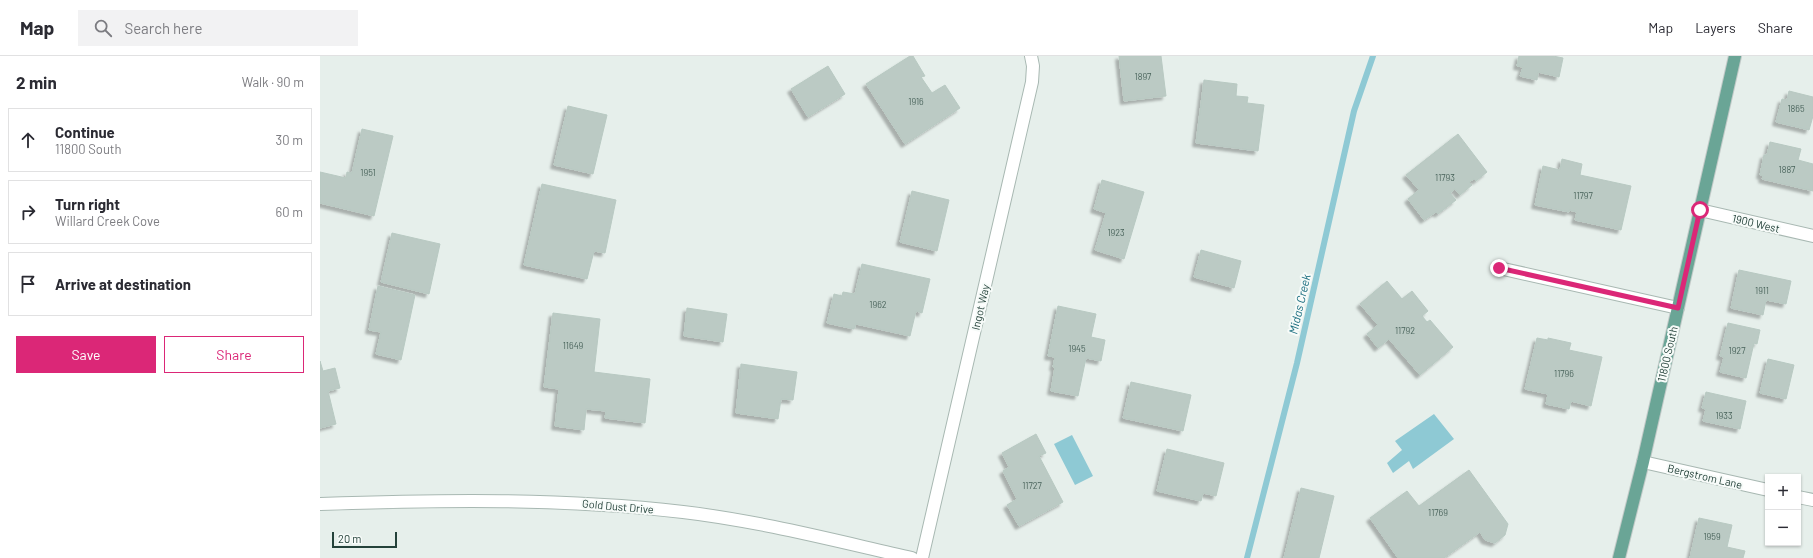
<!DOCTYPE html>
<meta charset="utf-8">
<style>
:root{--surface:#fff;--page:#f2f2f3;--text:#2b2b33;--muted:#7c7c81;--line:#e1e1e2;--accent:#db2777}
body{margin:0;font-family:Barlow,sans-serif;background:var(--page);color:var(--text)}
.controls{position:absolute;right:12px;bottom:12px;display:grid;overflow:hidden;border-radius:0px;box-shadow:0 1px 3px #0004}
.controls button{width:36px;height:36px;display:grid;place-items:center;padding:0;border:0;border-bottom:1px solid var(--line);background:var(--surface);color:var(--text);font:20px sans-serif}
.scale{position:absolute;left:12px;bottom:10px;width:65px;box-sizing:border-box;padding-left:4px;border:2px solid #24423a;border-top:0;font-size:11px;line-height:14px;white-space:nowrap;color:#24423a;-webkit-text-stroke:3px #f7fbf9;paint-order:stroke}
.stop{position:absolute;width:12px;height:12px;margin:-9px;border:3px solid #db2777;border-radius:50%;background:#fff}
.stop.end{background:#db2777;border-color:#fff;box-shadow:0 1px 4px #0008}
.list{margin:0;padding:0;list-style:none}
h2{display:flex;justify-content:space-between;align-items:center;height:52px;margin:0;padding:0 16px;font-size:17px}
h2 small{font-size:13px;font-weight:400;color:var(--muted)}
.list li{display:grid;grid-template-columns:26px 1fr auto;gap:12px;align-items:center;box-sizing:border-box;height:64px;margin:0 8px 8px;padding:0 8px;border:1px solid var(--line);border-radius:0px}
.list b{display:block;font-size:15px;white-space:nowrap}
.list p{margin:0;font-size:13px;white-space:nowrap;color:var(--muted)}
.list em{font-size:13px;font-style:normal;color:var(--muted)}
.actions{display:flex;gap:8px;padding:12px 16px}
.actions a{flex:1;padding:9px 0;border:1px solid var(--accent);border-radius:0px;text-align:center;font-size:14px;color:var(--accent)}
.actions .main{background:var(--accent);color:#fff}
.icon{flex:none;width:22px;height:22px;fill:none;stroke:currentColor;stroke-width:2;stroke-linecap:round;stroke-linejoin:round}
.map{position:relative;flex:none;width:1493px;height:502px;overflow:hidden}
header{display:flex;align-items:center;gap:24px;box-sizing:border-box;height:56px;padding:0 20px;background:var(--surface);border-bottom:1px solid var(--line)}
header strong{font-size:19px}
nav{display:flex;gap:22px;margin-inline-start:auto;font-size:14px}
.search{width:280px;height:36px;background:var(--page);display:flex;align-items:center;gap:10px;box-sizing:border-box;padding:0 14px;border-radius:0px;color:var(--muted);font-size:15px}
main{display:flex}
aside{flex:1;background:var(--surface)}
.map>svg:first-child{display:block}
.water{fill:#8ec9d4}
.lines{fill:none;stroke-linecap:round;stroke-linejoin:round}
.stream{stroke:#8ec9d4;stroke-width:6}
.building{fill:#bbcac4;stroke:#b8c9c2;filter:url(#shadow)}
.minor-casing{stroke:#a8b8b2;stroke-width:14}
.major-casing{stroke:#c2cac8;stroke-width:14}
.minor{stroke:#fff;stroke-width:12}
.major{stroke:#6aa596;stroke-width:12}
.route{stroke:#db2777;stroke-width:5}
.labels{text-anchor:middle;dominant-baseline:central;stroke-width:4;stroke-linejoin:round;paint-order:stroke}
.number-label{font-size:9px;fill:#4a645c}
.street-label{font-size:11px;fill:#24423a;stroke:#f7fbf9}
.water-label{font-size:12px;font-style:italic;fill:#1c6f80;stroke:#f7fbf9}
</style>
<header>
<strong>Map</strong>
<div class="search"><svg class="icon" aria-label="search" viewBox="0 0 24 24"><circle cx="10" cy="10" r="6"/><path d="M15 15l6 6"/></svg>Search here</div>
<nav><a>Map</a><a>Layers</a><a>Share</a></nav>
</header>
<main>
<aside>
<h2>2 min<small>Walk · 90 m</small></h2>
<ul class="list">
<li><svg class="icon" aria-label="ahead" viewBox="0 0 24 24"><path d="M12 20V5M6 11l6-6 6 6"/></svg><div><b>Continue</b><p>11800 South</p></div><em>30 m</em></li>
<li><svg class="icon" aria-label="right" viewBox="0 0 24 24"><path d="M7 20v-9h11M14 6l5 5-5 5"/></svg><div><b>Turn right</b><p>Willard Creek Cove</p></div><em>60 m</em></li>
<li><svg class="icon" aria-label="arrive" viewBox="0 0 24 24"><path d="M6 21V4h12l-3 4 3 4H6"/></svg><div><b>Arrive at destination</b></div></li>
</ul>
<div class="actions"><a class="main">Save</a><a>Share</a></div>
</aside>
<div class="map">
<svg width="1493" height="502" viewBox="0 0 1493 502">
<defs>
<filter id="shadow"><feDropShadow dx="-3.5" dy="3.5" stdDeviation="1" flood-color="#0004"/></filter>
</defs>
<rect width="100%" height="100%" fill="#e6efeb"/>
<path class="water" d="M1114,358L1134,383L1093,413L1089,405L1073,417L1067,407L1082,394L1075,385Z
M752,379L773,420L755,429L734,388Z"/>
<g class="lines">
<path class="stream" d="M927,502L977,307L1034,55L1053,0"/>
</g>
<path class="building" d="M590,0H593L605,20L601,21L612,37L625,29L640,52L585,88L546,28Z
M799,0H841L846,40L804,45Z
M1199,0H1233L1243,2L1239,21L1218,16L1217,24L1200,20L1203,11L1197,10Z
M508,10L525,38L488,61L471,33Z
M884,24L917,28L916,40L928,41L927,47L944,49L938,95L876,87Z
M1469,35L1493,41V60L1489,74L1456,66L1462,43L1467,44Z
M248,50L287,59L273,118L234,109Z
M42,73L73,80L54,160L0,147V116L26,122L27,116L32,117Z
M1138,78L1167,116L1156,125L1154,123L1149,126L1152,129L1140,139L1135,133L1130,137L1136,144L1118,158L1116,156L1104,164L1088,143L1099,134L1086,119Z
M1450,86L1481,93L1478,104L1493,108V135L1442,123L1443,120L1440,119L1444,99H1447Z
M1242,103L1262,108L1260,119L1311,130L1301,174L1255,164L1257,156L1249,154V156L1215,149L1223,110L1240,114Z
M782,124L824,136L804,203L775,194L786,157L774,153Z
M222,128L296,144L285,197L274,195L267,223L204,209Z
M592,135L629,144L617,195L580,186Z
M72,177L120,188L109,238L61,226Z
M881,194L921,205L914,232L874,221Z
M542,208L610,223L602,257L596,255L590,280L536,268L534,273L507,267L514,238L522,240L523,236L535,238Z
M1419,214L1471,225L1466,248L1446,244L1443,259L1411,252Z
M1067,225L1082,243L1092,235L1108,255L1102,260L1107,266L1110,264L1133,291L1100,319L1069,283L1058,292L1047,278L1058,269L1040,248Z
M58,230L95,239L81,304L56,298L61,276L49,274Z
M738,250L776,258L771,281L785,284L781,305L766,302L758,340L731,335L735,311H733L735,301L728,300Z
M367,252L407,258L403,286L364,280Z
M233,257L280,263L274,316L330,323L325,367L285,362L286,355L266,353L264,374L235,370L239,333L224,331Z
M1408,267L1440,274L1437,288L1434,287L1426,322L1400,316L1404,301L1400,300Z
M1217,282L1228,284V282L1251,287L1249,294L1282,301L1271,350L1251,345L1249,353L1226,348L1228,338L1205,333Z
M1448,303L1474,309L1466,343L1440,337Z
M0,305L3,315L15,312L20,332L8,335L16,368L0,372Z
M421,308L477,316L473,344L461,343L458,363L416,357Z
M811,326L871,339L863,375L803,362Z
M1386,336L1426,345L1420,373L1383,365L1386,353L1382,352Z
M716,378L726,397L719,400L743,446L699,470L687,449L697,443L683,415L689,411L682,397Z
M847,393L904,407L896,440L883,437L881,445L837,435Z
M1149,414L1188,468L1185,479L1175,487L1165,484L1160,476L1124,502H1078L1050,462L1087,435L1099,450Z
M981,432L1014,440L999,502H964Z
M1379,462L1412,469L1407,491L1425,495L1423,502H1370Z"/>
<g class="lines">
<defs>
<path id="minor" d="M1380,154L1493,180
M1179,212L1358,252
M1323,406L1448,434
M1478,441L1493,444
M0,448C121,444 242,442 363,456C440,465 516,485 592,502
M602,502L712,26L713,10L711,0"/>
<path id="major" d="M1299,502L1323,406L1415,0"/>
</defs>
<use href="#minor" class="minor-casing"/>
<use href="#major" class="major-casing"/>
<use href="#minor" class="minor"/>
<use href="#major" class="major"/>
</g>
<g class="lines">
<path class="route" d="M1179,212L1358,252L1380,154"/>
</g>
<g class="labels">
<g class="number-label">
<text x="823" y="20">1897</text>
<text x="596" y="45">1916</text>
<text x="1476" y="52">1865</text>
<text x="1467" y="113">1887</text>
<text x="48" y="116">1951</text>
<text x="1125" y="121">11793</text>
<text x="1263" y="139">11797</text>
<text x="796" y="176">1923</text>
<text x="1442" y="234">1911</text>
<text x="558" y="248">1962</text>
<text x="1085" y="274">11792</text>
<text x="253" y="289">11649</text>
<text x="757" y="292">1945</text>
<text x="1417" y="294">1927</text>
<text x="1244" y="317">11796</text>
<text x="1404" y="359">1933</text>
<text x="712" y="429">11727</text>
<text x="1118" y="456">11769</text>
<text x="1392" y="480">1959</text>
</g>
<g class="street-label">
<text transform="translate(1436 167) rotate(13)">1900 West</text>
<text transform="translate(660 251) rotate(-77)">Ingot Way</text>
<text transform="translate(1347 298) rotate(-77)">11800 South</text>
<text transform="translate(1385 420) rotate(13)">Bergstrom Lane</text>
<text transform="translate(298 450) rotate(5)">Gold Dust Drive</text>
</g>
<g class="water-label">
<text transform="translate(979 248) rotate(-77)">Midas Creek</text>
</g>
</g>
</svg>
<div class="controls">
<button>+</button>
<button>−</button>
</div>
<div class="scale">20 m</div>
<div class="stop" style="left:1380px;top:154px"></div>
<div class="stop end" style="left:1179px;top:212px"></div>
</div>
</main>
